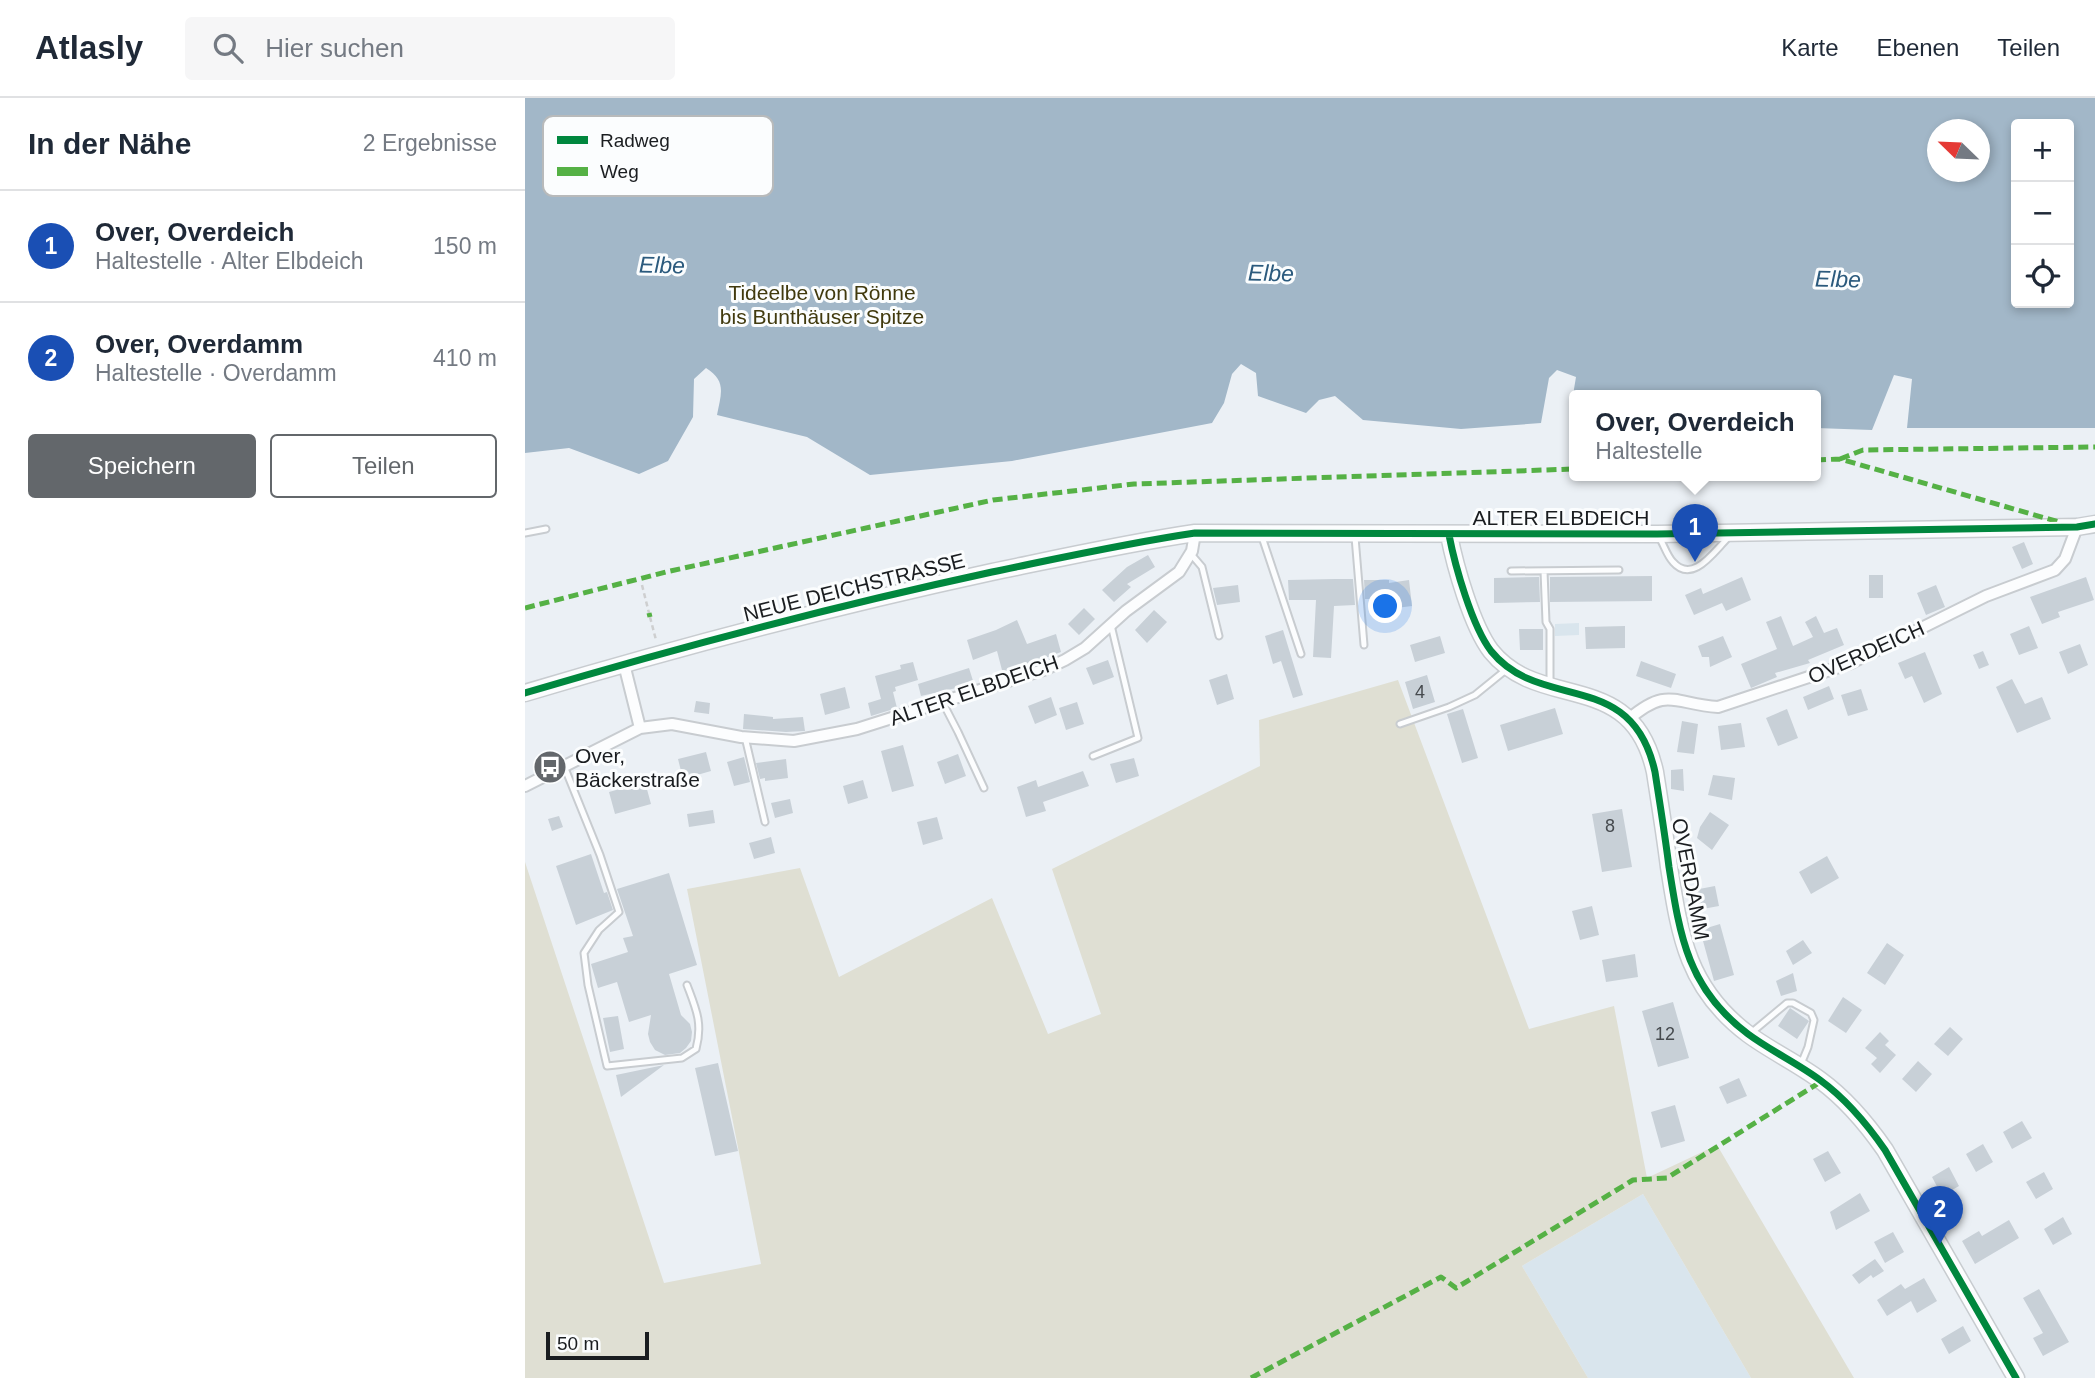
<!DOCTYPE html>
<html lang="de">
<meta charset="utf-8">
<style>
:root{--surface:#fff;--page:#f6f6f7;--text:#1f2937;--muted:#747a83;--line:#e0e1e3;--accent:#63676b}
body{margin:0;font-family:Helvetica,sans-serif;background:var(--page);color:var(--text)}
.controls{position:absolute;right:21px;top:21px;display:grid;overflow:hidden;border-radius:7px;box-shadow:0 4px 10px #0003}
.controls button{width:63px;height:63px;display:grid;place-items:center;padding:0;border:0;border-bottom:2px solid var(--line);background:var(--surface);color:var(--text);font:35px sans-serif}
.compass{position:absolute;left:1402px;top:21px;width:63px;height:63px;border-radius:50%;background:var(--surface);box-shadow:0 4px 10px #0003;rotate:293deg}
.scale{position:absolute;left:21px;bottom:18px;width:103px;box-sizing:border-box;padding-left:7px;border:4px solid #1a1d20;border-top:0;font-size:19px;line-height:24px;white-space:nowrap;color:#1a1d20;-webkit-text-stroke:5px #fbfdfe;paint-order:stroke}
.you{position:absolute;left:861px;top:509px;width:24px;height:24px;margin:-18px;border:5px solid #fff;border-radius:50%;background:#1a73e8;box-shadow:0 0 0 10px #1a73e833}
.badge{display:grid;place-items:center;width:46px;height:46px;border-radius:50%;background:var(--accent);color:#fff;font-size:23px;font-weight:700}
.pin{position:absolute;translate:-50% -58px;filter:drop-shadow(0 2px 4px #0008)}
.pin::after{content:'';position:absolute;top:37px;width:24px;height:21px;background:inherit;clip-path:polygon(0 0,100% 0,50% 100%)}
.popup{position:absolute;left:1044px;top:292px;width:252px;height:91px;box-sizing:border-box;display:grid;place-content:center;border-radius:7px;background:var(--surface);filter:drop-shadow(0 2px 5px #0005);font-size:23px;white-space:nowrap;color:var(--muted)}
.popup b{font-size:26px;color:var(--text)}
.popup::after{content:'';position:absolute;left:50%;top:100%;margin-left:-14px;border:14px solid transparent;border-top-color:var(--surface)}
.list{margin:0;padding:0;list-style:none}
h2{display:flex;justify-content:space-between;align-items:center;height:91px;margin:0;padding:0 28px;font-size:30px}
h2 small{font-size:23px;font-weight:400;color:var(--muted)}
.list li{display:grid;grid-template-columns:46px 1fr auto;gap:21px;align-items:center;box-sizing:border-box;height:112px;padding:0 28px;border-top:2px solid var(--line)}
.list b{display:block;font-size:26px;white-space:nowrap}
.list p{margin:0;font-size:23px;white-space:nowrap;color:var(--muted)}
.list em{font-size:23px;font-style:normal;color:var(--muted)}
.actions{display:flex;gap:14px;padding:21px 28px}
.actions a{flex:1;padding:16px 0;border:2px solid var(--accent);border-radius:7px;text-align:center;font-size:24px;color:var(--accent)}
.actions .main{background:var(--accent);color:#fff}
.icon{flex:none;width:38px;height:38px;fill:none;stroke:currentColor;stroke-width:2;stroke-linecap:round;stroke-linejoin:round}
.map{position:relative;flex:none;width:1570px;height:1280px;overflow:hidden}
header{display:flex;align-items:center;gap:42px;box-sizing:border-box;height:98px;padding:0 35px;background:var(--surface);border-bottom:2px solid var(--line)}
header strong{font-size:33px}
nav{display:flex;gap:38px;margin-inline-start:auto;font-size:24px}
.search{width:490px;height:63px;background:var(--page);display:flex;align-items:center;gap:18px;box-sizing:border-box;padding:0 24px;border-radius:7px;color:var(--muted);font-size:26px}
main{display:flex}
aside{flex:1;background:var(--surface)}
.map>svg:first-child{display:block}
.built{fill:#d9e5ed}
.green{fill:#dfdfd3}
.water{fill:#a2b7c8;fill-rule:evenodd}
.building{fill:#c8d0d7}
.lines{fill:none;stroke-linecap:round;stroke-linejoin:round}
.lane-casing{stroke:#c8ccd0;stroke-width:9}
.street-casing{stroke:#c8ccd0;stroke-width:14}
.secondary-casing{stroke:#c8ccd0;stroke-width:19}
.path{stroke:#cecfd0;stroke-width:2.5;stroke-dasharray:5 3.5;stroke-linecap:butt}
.lane{stroke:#fcfdfe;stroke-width:5}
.street{stroke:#fcfdfe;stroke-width:10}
.secondary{stroke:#fcfdfe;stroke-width:16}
.quiet{stroke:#55b145;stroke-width:5;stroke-dasharray:10 5;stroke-linecap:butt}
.cycleway-casing{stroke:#fbfdfe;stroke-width:11}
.cycleway{stroke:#00873e;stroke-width:7}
.labels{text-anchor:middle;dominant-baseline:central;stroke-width:6;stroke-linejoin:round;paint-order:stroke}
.number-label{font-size:18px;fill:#464a4e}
.park-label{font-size:21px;fill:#413a0e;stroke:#fbfdfe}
.street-label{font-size:21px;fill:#1a1d20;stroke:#fbfdfe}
.poi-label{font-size:21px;fill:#1a1d20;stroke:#fbfdfe;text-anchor:start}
.water-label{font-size:23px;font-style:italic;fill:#2b5a7d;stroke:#fbfdfe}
.key{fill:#fbfdfe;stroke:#b8babb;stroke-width:2}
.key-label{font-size:19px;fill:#1a1d20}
</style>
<header>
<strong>Atlasly</strong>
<div class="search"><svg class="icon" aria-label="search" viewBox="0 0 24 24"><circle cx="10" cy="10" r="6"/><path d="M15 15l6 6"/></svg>Hier suchen</div>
<nav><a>Karte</a><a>Ebenen</a><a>Teilen</a></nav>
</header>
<main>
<aside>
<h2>In der Nähe<small>2 Ergebnisse</small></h2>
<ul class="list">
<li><span class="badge" style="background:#1a4fb4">1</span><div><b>Over, Overdeich</b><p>Haltestelle · Alter Elbdeich</p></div><em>150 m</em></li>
<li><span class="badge" style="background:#1a4fb4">2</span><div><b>Over, Overdamm</b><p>Haltestelle · Overdamm</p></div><em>410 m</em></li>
</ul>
<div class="actions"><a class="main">Speichern</a><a>Teilen</a></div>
</aside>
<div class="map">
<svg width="1570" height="1280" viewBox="0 0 1570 1280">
<rect width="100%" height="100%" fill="#ebf0f5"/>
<path class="built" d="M1054,525V537L1030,538V526Z
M1118,1096L1226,1280H1063L997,1168Z"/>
<path class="green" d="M873,582L1004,931L1089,908L1122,1080L1192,1047L1329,1280H1226L1118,1096L997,1168L1063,1280H0V764L139,1185L236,1166L162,791L275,770L314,879L467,800L523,936L576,916L527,771L735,668L734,622Z"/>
<path class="water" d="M0,0H1570V330H1382L1387,281L1369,277L1347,332L1291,330V298H1049V304L1047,303L1051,279L1032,272L1024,280L1016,325L936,331L838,322L810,298L794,302L781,315L733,298L731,275L716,266L707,276L699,305L687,325L487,363L345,377L282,339L192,317C196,296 202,283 181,270L169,281L168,319L143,363L114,376L44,350L0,355ZM1491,26H1544V205H1491ZM1412,32H1454V74H1412Z"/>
<path class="building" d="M1499,444L1508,466L1497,471L1487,449Z
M623,457L630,469L602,486L606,489L589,504L577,492L602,469Z
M1344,477H1358V500H1344Z
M1127,478V503L1025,504V479Z
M1014,479L1015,504L969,505V480Z
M1217,479L1226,502L1201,513L1197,505L1169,517L1160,497L1176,490L1178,496Z
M1561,479L1569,502L1533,514L1535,519L1517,526L1505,499Z
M810,481H828L830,507L809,508L806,560L788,559L791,502H764L763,482Z
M839,482H864V485L884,482L887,508L871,510L870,501H840Z
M713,487L715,504L692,507L688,490Z
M1411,487L1420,509L1401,517L1392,495Z
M559,510L570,521L554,537L543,526Z
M629,512L642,524L622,545L610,532Z
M1256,518L1268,548L1288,539L1280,524L1291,518L1299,535L1312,530L1319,547L1283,562L1285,565L1250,575L1252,579L1226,590L1216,566L1252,551L1241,524Z
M492,522L502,546L531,536L536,554L478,576L472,553L448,562L442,542L471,532Z
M1100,528V550L1061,551L1060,529Z
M1504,528L1513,550L1494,557L1485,536Z
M994,531H1018V552H995Z
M758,532L778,597L768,600L756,563L748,566L740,538Z
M915,538L920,555L890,564L885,547Z
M1198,538L1207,559L1185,569L1184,559H1177L1173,548Z
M1555,546L1563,567L1543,576L1534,554Z
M1458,553L1464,567L1454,571L1448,557Z
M1400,554L1417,596L1399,605L1387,578L1380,581L1373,565Z
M583,562L589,579L568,587L561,570Z
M1116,563L1151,576L1146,590L1111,578Z
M388,564L393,582L370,589L371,593L368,594L372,610L346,618L343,605L356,601L350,578L376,571L375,567Z
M444,570L449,586L396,598L393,586Z
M702,576L709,601L692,607L684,582Z
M902,577L910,604L888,611L880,584Z
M1487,581L1500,606L1517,599L1526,621L1492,635L1471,589Z
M1304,588L1309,601L1283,612L1278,599Z
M320,589L325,610L300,617L295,596Z
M1336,591L1343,612L1323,618L1316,597Z
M526,599L532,617L510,626L503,608Z
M171,603L185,605L184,616L169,614Z
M552,604L559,626L541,632L534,610Z
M1030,610L1038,636L983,653L975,627Z
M938,611L953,660L937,665L922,616Z
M1262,611L1273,640L1253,648L1241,620Z
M219,616L248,619V621L278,619L280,633L261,634L218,631Z
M1157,623L1173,626L1169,656L1152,654Z
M1216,625L1220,649L1196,652L1193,628Z
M378,647L389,688L367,694L356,653Z
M181,654L186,673L158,681L153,661Z
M433,656L441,678L420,686L412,664Z
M219,659L225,684L209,688L202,664Z
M609,660L614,678L591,685L585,666Z
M261,661L263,680L240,683V680L235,681L231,665Z
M1158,671L1159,693L1146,691V672Z
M558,673L564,688L518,704L521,713L501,719L492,689L511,682L513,689Z
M1188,677L1210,680L1207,702L1183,697Z
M338,682L343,700L323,706L318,688Z
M120,684L126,706L90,716L84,694Z
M265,701L268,715L250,720L246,705Z
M1097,711L1107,769L1077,774L1067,716Z
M188,712L190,725L164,729L162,716Z
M1185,714L1204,727L1187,752L1172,740L1175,729Z
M34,718L38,729L27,733L23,721Z
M412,719L418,741L398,747L392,724Z
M246,739L250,755L229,761L224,745Z
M66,756L79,795L82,794L88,812L51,827L31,768Z
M1302,758L1314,780L1286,796L1274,774Z
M144,775L172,867L144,876L156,917L165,926L167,934L166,943L161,950L155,955L140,957L130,952L125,944L123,936L126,917L104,924L92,884L73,890L66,866L103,854L98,840L108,838L92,791Z
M1190,788L1194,808L1172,812L1169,792Z
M1067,808L1074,837L1055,842L1047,813Z
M1195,826L1209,877L1189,883L1175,832Z
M1278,842L1287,855L1268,867L1261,853Z
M1362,845L1379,857L1360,887L1342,875Z
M1110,856L1113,879L1081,884L1077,862Z
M1268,875L1272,893L1256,898L1251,883Z
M1318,899L1337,912L1321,935L1303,923Z
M1148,904L1164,960L1133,969L1117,913Z
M1265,910L1284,923L1272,941L1253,928Z
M93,918L99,951L85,954L78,920Z
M1425,929L1438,941L1423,958L1409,946Z
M1355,934L1364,943L1360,947L1371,957L1355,975L1346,966L1352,960L1340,950Z
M1393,963L1407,976L1391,994L1377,981Z
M193,965L213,1053L190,1058L170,970Z
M139,967L96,999L91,977Z
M1214,980L1222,998L1202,1006L1194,989Z
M1150,1007L1160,1043L1136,1050L1126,1014Z
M1497,1023L1507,1040L1487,1051L1478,1034Z
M1458,1046L1468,1064L1451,1074L1441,1056Z
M1303,1053L1316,1075L1300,1084L1288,1061Z
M1424,1069L1434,1088L1417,1098L1407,1079Z
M1519,1074L1528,1091L1511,1101L1501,1084Z
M1335,1095L1345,1113L1311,1132L1305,1114Z
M1538,1119L1547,1136L1528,1147L1519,1131Z
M1484,1122L1494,1140L1450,1166L1437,1143L1454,1133L1457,1138Z
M1368,1134L1379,1154L1360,1165L1349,1144Z
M1350,1161L1359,1173L1348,1180L1346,1177L1334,1186L1327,1177Z
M1399,1180L1412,1203L1392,1215L1386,1203L1362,1218L1352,1202L1376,1186L1380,1191Z
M1514,1191L1544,1244L1518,1258L1508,1240L1518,1235L1498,1200Z
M1438,1228L1446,1243L1424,1256L1416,1241Z"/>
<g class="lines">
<defs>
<path id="lane" d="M0,435L21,431
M737,439L776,556
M830,439L839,547
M1134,439C1139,447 1142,458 1148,464C1168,487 1190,452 1203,440
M665,455L677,469L694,538
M986,473L1094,472
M1019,473L1021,524L1025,531V584
M418,605L433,634L459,690
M875,626L924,609L950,597L982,571
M220,639L240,724
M568,658L613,640L586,527
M39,668L75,757L94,814L74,832L59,855L63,887L82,968L157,960L171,951C178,925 171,911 162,887
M1226,935L1262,905H1268L1286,915L1289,922L1283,949L1276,966"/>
<path id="street" d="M99,566L115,630
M1104,621C1143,588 1149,606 1193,609L1326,565L1461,498L1530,472L1540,461L1552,429
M0,688L115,630L147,626L216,639L269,643L332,631L521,571L540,562L560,550L601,513L654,474L667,453L670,435"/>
<path id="secondary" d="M924,437C930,468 947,528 966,553C1016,615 1107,569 1130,674C1135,706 1140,737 1144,769C1155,839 1163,891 1223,936C1246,953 1272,965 1295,982C1321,1001 1342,1026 1360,1052L1491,1280
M0,595C154,549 310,508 467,474C535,460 602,445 670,435L1132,436L1552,429L1570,426"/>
</defs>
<use href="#lane" class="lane-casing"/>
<use href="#street" class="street-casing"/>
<use href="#secondary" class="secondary-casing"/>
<path class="path" d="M117,487L124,515
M125,519L131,542"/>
<use href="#lane" class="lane"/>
<use href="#street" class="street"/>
<use href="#secondary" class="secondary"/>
<path class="quiet" d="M1315,361L1338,352L1570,349
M1291,362L1315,361L1534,424
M0,510L141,474L468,402L609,386L1049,371
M124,515L125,519
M726,1280L916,1179L931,1190L1108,1082L1142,1080L1297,983"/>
<defs>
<path id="cycleway" d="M924,437C930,468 947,528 966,553C1016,615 1107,569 1130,674C1135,706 1140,737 1144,769C1155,839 1163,891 1223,936C1246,953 1272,965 1295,982C1321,1001 1342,1026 1360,1052L1491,1280
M0,595C154,549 310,508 467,474C535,460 602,445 670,435L1132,436L1552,429L1570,426"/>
</defs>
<use href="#cycleway" class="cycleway-casing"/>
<use href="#cycleway" class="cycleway"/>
</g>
<defs>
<symbol id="bus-disc" viewBox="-11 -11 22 22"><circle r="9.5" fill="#63676b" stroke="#fbfdfe"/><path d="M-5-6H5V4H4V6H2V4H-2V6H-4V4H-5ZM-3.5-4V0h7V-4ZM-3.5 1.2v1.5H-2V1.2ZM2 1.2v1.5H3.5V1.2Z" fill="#fff"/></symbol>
</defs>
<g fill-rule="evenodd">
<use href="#bus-disc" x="6" y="650" width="38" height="38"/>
</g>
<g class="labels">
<g class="number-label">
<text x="895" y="594">4</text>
<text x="1085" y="728">8</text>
<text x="1140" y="936">12</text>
</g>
<g class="park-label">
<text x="297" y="194">Tideelbe von Rönne<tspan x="297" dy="24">bis Bunthäuser Spitze</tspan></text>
</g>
<g class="street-label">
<text x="1036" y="419">ALTER ELBDEICH</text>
<text transform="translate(329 489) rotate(-14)">NEUE DEICHSTRASSE</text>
<text transform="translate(1341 554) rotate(-24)">OVERDEICH</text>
<text transform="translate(449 592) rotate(-19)">ALTER ELBDEICH</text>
<text transform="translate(1166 781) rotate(79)">OVERDAMM</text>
</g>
<g class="poi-label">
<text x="50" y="657">Over,<tspan x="50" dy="24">Bäckerstraße</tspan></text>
</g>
<g class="water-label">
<text transform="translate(137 167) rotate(1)">Elbe</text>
<text transform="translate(746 175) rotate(1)">Elbe</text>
<text transform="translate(1313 181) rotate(1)">Elbe</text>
</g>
</g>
<rect x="18" y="18" width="230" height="80" rx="10" class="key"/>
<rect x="32" y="38" width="31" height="8" fill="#00873e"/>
<rect x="32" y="69" width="31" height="9" fill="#55b145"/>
<g class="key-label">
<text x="75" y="49">Radweg</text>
<text x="75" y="80">Weg</text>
</g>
</svg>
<div class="controls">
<button>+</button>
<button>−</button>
<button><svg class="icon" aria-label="locate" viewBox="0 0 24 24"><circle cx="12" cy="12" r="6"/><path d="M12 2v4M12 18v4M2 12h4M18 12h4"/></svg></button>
</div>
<svg class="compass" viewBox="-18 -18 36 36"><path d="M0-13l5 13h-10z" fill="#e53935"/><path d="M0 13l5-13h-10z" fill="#747a83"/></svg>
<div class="scale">50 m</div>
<div class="you"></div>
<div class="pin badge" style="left:1170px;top:464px;background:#1a4fb4">1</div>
<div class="popup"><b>Over, Overdeich</b>Haltestelle</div>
<div class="pin badge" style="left:1415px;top:1146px;background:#1a4fb4">2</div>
</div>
</main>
